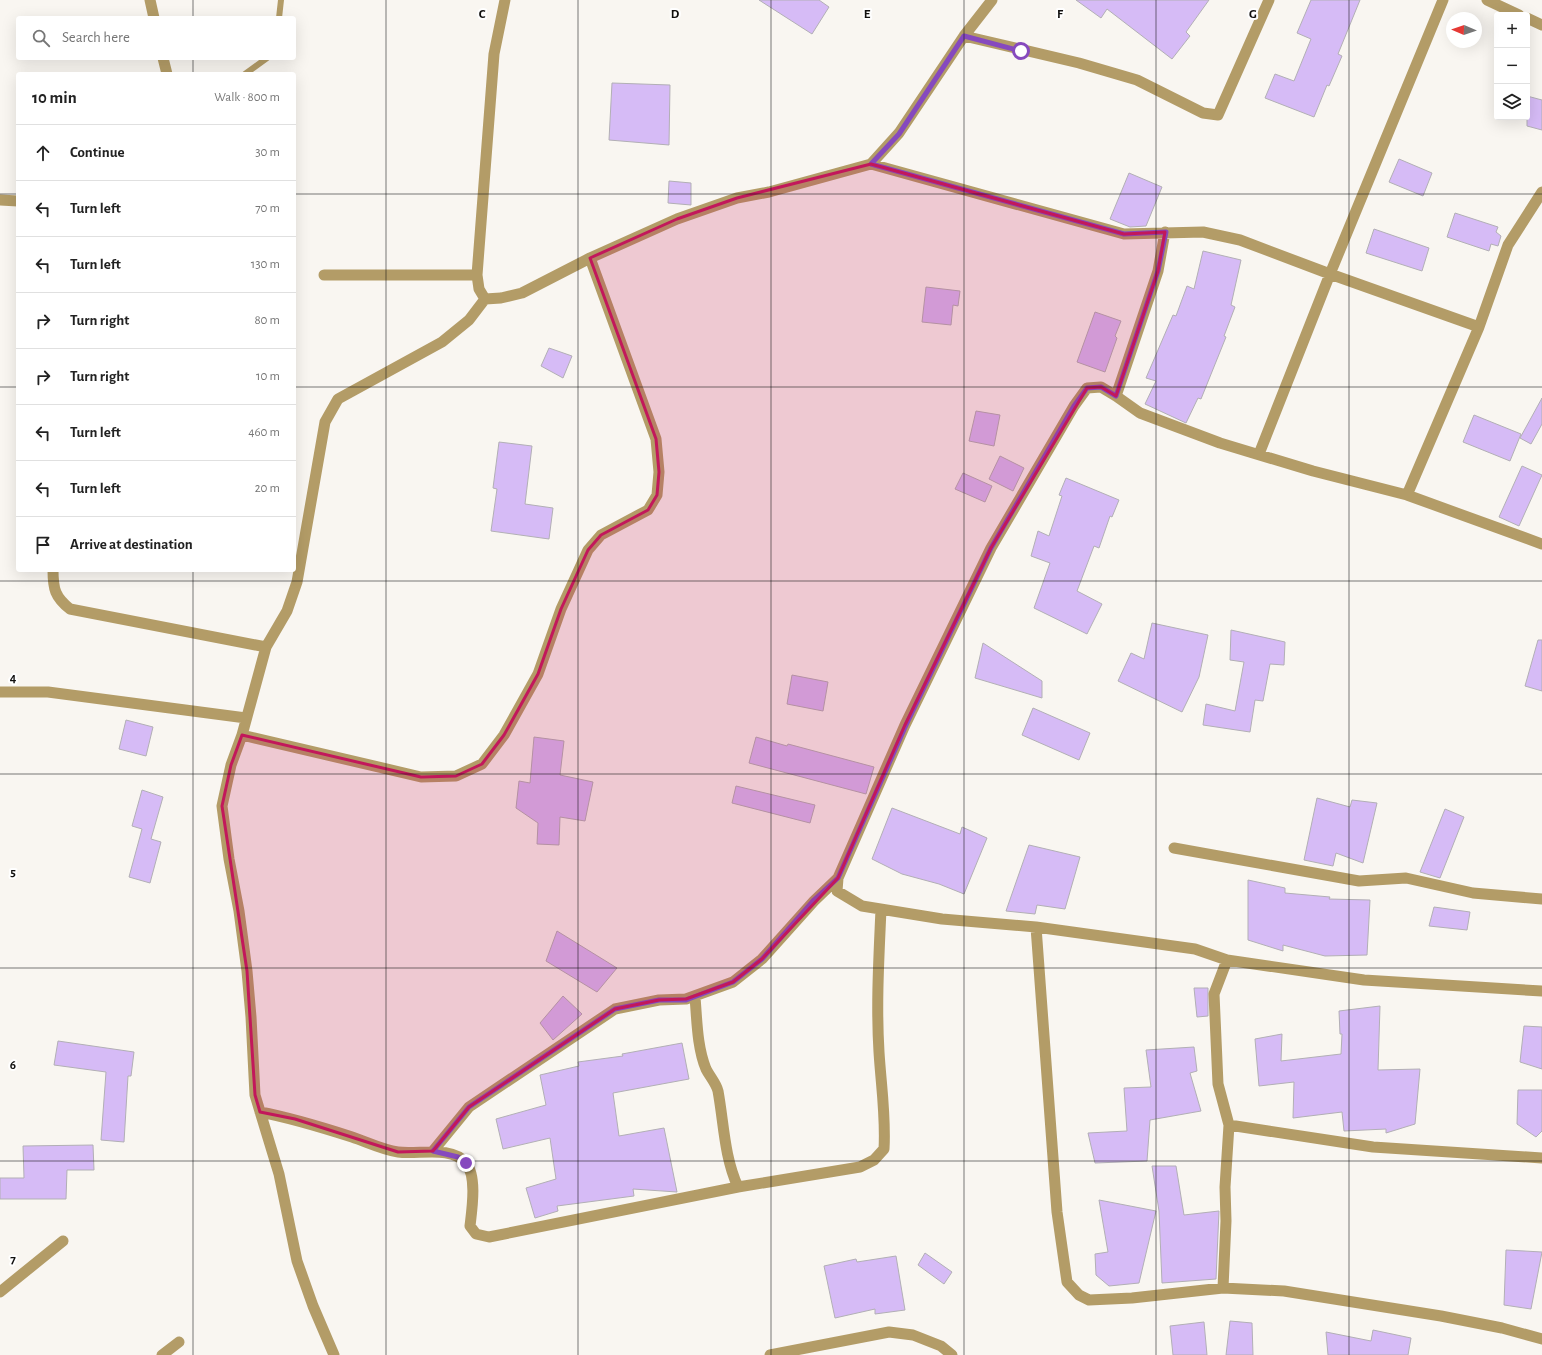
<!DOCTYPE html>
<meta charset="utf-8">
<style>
:root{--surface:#fff;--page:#f6f6f6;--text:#222;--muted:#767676;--line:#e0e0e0}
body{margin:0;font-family:"Alegreya Sans",sans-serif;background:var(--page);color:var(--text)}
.controls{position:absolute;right:12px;top:12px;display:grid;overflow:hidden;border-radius:4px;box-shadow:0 4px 16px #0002}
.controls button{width:36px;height:36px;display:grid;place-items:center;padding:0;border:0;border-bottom:1px solid var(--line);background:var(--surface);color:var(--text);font:20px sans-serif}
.compass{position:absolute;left:1446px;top:12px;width:36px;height:36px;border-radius:50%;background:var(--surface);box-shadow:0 4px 16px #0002;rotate:272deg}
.stop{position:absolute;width:12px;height:12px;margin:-9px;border:3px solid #8649be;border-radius:50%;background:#fff}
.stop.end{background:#8649be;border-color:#fff;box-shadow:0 1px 4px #0008}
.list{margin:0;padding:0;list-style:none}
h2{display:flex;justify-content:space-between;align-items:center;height:52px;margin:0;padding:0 16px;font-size:17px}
h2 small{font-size:13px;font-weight:400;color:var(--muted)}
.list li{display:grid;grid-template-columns:26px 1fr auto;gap:12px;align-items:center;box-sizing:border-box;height:56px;padding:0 16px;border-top:1px solid var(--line)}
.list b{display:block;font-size:15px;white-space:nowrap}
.list em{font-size:13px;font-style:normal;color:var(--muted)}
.icon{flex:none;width:22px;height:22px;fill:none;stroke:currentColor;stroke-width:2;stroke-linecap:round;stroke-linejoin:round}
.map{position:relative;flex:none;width:1542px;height:1355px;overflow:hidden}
.search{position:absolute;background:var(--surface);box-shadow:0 4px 16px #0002;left:16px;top:16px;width:280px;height:44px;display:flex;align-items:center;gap:10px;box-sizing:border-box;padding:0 14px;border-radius:4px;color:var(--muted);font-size:15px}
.panel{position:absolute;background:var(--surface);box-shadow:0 4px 16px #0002;left:16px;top:72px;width:280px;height:500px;border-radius:4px}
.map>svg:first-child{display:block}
.building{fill:#d6bbf6;stroke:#b2afb5}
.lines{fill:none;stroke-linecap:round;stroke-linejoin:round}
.service{stroke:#b39c67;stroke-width:6}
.minor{stroke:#b39c67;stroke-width:11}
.route{stroke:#8649be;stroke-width:5}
.marked{fill:#c2185b;fill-opacity:0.2;stroke:#c2185b;stroke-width:3;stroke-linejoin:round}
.grid{fill:none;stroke:#11100f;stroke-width:1;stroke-opacity:0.55}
.grid-label{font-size:13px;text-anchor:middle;font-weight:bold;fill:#11100f;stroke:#fff;stroke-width:4;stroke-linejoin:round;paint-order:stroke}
</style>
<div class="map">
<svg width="1542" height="1355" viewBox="0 0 1542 1355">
<rect width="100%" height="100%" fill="#f9f6f1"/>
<path class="building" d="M759,0H819L829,7L812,34Z
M1076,0H1209L1186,32L1190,36L1172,59L1107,9L1101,18Z
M1311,0H1360L1338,54L1342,56L1329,86L1327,85L1314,117L1265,98L1275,74L1294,81L1311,39L1297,33Z
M612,83L670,85L669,145L609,140Z
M1527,96L1542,100V130L1527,126Z
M1399,159L1432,173L1423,196L1389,182Z
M1129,173L1162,187L1146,226L1130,227L1110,219Z
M669,181L691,183V205L668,203Z
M1455,213L1498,227L1496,232L1501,236L1498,246L1491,244L1489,251L1447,237Z
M1374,229L1429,248L1422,271L1366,253Z
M1203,251L1241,260L1231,305L1235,307L1224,336L1226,337L1201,399L1198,398L1186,423L1145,404L1156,381L1146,378L1173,315L1176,316L1187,286L1194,289Z
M926,287L960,291L958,306L953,305L951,325L922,322Z
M1095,312L1121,321L1115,336L1117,338L1105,372L1077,362Z
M549,348L572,356L563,378L541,366Z
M1542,398V424L1531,444L1520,438Z
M976,411L1000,415L994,446L969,441Z
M1474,415L1521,434L1510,461L1463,442Z
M499,442L532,446L525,504L553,508L549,539L491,531L497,489L493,488Z
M1000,456L1024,468L1013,491L989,479Z
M1522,466L1542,475L1519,526L1499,517Z
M963,473L992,486L985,502L955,489Z
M1066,478L1119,500L1112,517L1110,516L1099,548L1094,546L1077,591L1102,604L1087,634L1034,608L1050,563L1031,556L1038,531L1049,536L1062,496L1059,495Z
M1152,623L1208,635L1199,677L1182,712L1118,681L1131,653L1144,659Z
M1231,630L1285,642L1284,665L1270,664L1263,701L1255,700L1250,732L1203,725L1206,704L1235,711L1244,662L1230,660Z
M1538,640H1542V691L1525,686Z
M983,643L1042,681V698L975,678Z
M792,675L828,682L823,711L787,704Z
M1033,708L1090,733L1079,760L1022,735Z
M126,720L153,727L146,756L119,749Z
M534,737L564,741L560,775L593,782L585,821L560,817L559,845L537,844L538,823L516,808L519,781L530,783Z
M756,737L787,746L788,744L874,767L866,794L749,763Z
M736,786L815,805L810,823L732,803Z
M142,790L163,797L151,839L161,842L150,883L129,877L142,829L132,826Z
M1317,798L1350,807L1352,800L1377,803L1363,863L1336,853L1333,866L1304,860Z
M892,808L960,834L962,827L987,838L964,894L939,884L902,874L872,859Z
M1445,809L1464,817L1440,878L1420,872Z
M1029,845L1080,857L1065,909L1037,905L1035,914L1006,911Z
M1248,880L1285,888V893L1330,897L1329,899L1370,900L1367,955L1325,956L1283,945V951L1248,940Z
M1434,907L1470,912L1467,930L1429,926Z
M557,931L617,968L597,992L546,961Z
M1194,988H1208V1016L1197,1017Z
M563,996L582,1014L553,1040L540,1023Z
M1380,1006L1378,1070L1420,1069L1415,1124L1386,1133V1129L1344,1131L1342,1112L1293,1118L1294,1082L1259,1086L1255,1039L1282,1034L1281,1061L1341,1054L1342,1034H1340L1339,1011Z
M1524,1026L1542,1027V1069L1520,1062Z
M58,1041L134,1052L131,1076H128L124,1142L101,1140L106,1072L54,1065Z
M682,1043L689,1079L613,1093L619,1136L664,1128L677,1192L633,1189L634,1196L557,1206L558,1211L535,1218L526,1188L556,1179L550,1138L503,1149L496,1119L546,1105L540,1075L579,1066L578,1062L623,1056L622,1054Z
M1194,1047L1197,1071L1190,1073L1201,1111L1150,1120L1147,1161L1095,1163L1088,1133L1127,1131L1124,1088L1151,1087L1146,1050Z
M1518,1090H1542V1131L1536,1137L1517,1124Z
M93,1145L94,1170H67L66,1199H0V1178H24L23,1146Z
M1152,1166H1176L1184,1215L1219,1211L1216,1279L1162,1283L1159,1211Z
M1099,1200L1156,1211L1139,1283L1109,1286L1096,1275L1095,1254L1108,1252Z
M1506,1250L1542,1252L1531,1309L1504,1305Z
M925,1253L952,1272L944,1284L918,1265Z
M896,1256L905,1310L875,1314V1309L835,1318L824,1266L856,1259L857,1262Z
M1230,1321L1252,1323L1253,1355H1226Z
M1204,1322L1207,1355H1173L1170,1326Z
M1373,1330L1411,1338L1408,1355H1328L1326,1332L1371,1341Z"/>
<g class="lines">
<path class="service" d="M279,18L281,0
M245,74L267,58"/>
<path class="minor" d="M150,0L154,18
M505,0L494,54L477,275L479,289L485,299L501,298L522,293L590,258L677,219L737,198L769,192L871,164L899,133L964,36L992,0
M1487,0L1519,15
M1527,18L1542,25
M964,36L1079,63L1137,80L1203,113L1218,115L1269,0
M163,58L167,74
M871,164L1124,234L1203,232L1240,240L1330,274L1479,327L1508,245L1542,192
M0,200L18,201
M1165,232L1158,271L1116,396L1101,387L1087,388L1074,406L991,548L905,725L838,878L837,891L862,906L942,919L1036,927L1195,949L1227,960L1364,980L1542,991
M324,275H477
M1116,396L1140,413L1220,443L1313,471L1407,495L1542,544
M1259,454L1330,274L1443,0
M1407,495L1479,327
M53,570C53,589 55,597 70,609L266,647
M0,692H48L246,718
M242,735L421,777L456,776L482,764L504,735L538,674L561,609L588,550L601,535L648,510L657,495L659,472L656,439L590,258
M1174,848L1359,881L1406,878L1473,893L1542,899
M1036,927L1057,1212L1067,1282L1079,1295L1089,1300L1132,1298L1223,1288L1284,1291L1441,1316L1502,1328L1542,1339
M695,997C697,1020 697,1047 706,1069C710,1077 716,1083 718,1091C724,1124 724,1156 738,1187
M260,1112C292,1118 321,1127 352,1137C367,1142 383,1150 398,1152C418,1155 451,1145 466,1163C477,1176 472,1209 470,1226L476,1234L489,1237L738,1187L860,1167L874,1160L884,1149C886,1116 881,1085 879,1052C876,1004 879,956 881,909
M1229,1125L1373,1147L1542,1158
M433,1151L469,1107L615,1009L659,1000L686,999L733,982L762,959L814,901L838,878
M1223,1288L1226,1221L1225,1187L1229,1125L1218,1084L1214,994L1227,960
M0,1292L63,1241
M162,1355L179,1342
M334,1355L313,1306L297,1261L279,1174L255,1095L251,1017L247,971L239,911L229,859L222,806L231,765L242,735L266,647L287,611L297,582L325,422L338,399L442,342L469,320L485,299
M770,1355L889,1332L913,1335L941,1346L952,1355"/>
</g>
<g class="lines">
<path class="route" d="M466,1163L458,1157L433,1151L469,1107L615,1009L659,1000H686L733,982L762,959L814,900L838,878L906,725L991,548L1074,406L1087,388L1101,387L1116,396L1158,271L1166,232L1124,234L871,164L899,134L964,36L1021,51"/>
</g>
<path class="marked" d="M871,164L1124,234L1165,232L1158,271L1116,396L1101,387L1087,388L991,548L905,725L838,878L762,959L733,982L686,999L659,1000L615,1009L469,1107L433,1151L398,1152L295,1119L260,1112L255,1095L247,971L222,806L231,765L242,735L421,777L456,776L482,764L504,735L538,674L561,609L588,550L601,535L648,510L657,495L659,472L656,439L590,258L677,219L737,198Z"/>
<path class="grid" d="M193,0V18M386,0V1355M578,0V1355M771,0V1355M964,0V1355M1156,0V1355M1349,0V1355M193,58V74M0,194H18M294,194H1542M0,387H18M294,387H1542M193,570V1355M0,581H1542M0,774H1542M0,968H1542M0,1161H1542"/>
<g class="grid-label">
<text x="482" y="18">C</text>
<text x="675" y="18">D</text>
<text x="867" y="18">E</text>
<text x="1060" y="18">F</text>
<text x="1253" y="18">G</text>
<text x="13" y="682">4</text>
<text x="13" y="876">5</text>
<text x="13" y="1069">6</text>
<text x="13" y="1263">7</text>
</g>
</svg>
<div class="controls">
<button>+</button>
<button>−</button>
<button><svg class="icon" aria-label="layers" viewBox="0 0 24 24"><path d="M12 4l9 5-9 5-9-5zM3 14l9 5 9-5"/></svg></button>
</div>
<svg class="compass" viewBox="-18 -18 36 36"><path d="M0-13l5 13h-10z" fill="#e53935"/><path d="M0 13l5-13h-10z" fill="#767676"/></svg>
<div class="stop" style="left:1021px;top:51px"></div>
<div class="stop end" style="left:466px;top:1163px"></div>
<div class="search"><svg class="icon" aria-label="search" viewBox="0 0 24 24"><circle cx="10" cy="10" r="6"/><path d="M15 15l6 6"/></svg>Search here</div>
<section class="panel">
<h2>10 min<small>Walk · 800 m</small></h2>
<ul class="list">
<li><svg class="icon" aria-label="ahead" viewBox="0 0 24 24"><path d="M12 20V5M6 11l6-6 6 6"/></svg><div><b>Continue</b></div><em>30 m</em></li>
<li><svg class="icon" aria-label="left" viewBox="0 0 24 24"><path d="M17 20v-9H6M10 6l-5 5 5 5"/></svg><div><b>Turn left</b></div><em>70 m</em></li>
<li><svg class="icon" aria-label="left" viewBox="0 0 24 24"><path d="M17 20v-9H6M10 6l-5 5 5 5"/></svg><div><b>Turn left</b></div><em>130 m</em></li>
<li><svg class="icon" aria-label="right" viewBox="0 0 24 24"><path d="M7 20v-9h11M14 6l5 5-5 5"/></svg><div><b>Turn right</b></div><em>80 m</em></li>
<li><svg class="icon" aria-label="right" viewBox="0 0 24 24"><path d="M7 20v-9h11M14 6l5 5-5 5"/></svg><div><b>Turn right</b></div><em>10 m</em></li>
<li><svg class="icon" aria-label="left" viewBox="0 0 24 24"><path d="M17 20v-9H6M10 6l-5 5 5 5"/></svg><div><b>Turn left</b></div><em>460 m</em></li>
<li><svg class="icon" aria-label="left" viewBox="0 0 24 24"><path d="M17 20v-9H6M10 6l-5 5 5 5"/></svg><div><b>Turn left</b></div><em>20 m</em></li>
<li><svg class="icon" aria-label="arrive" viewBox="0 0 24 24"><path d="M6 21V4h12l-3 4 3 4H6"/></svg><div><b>Arrive at destination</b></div></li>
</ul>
</section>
</div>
